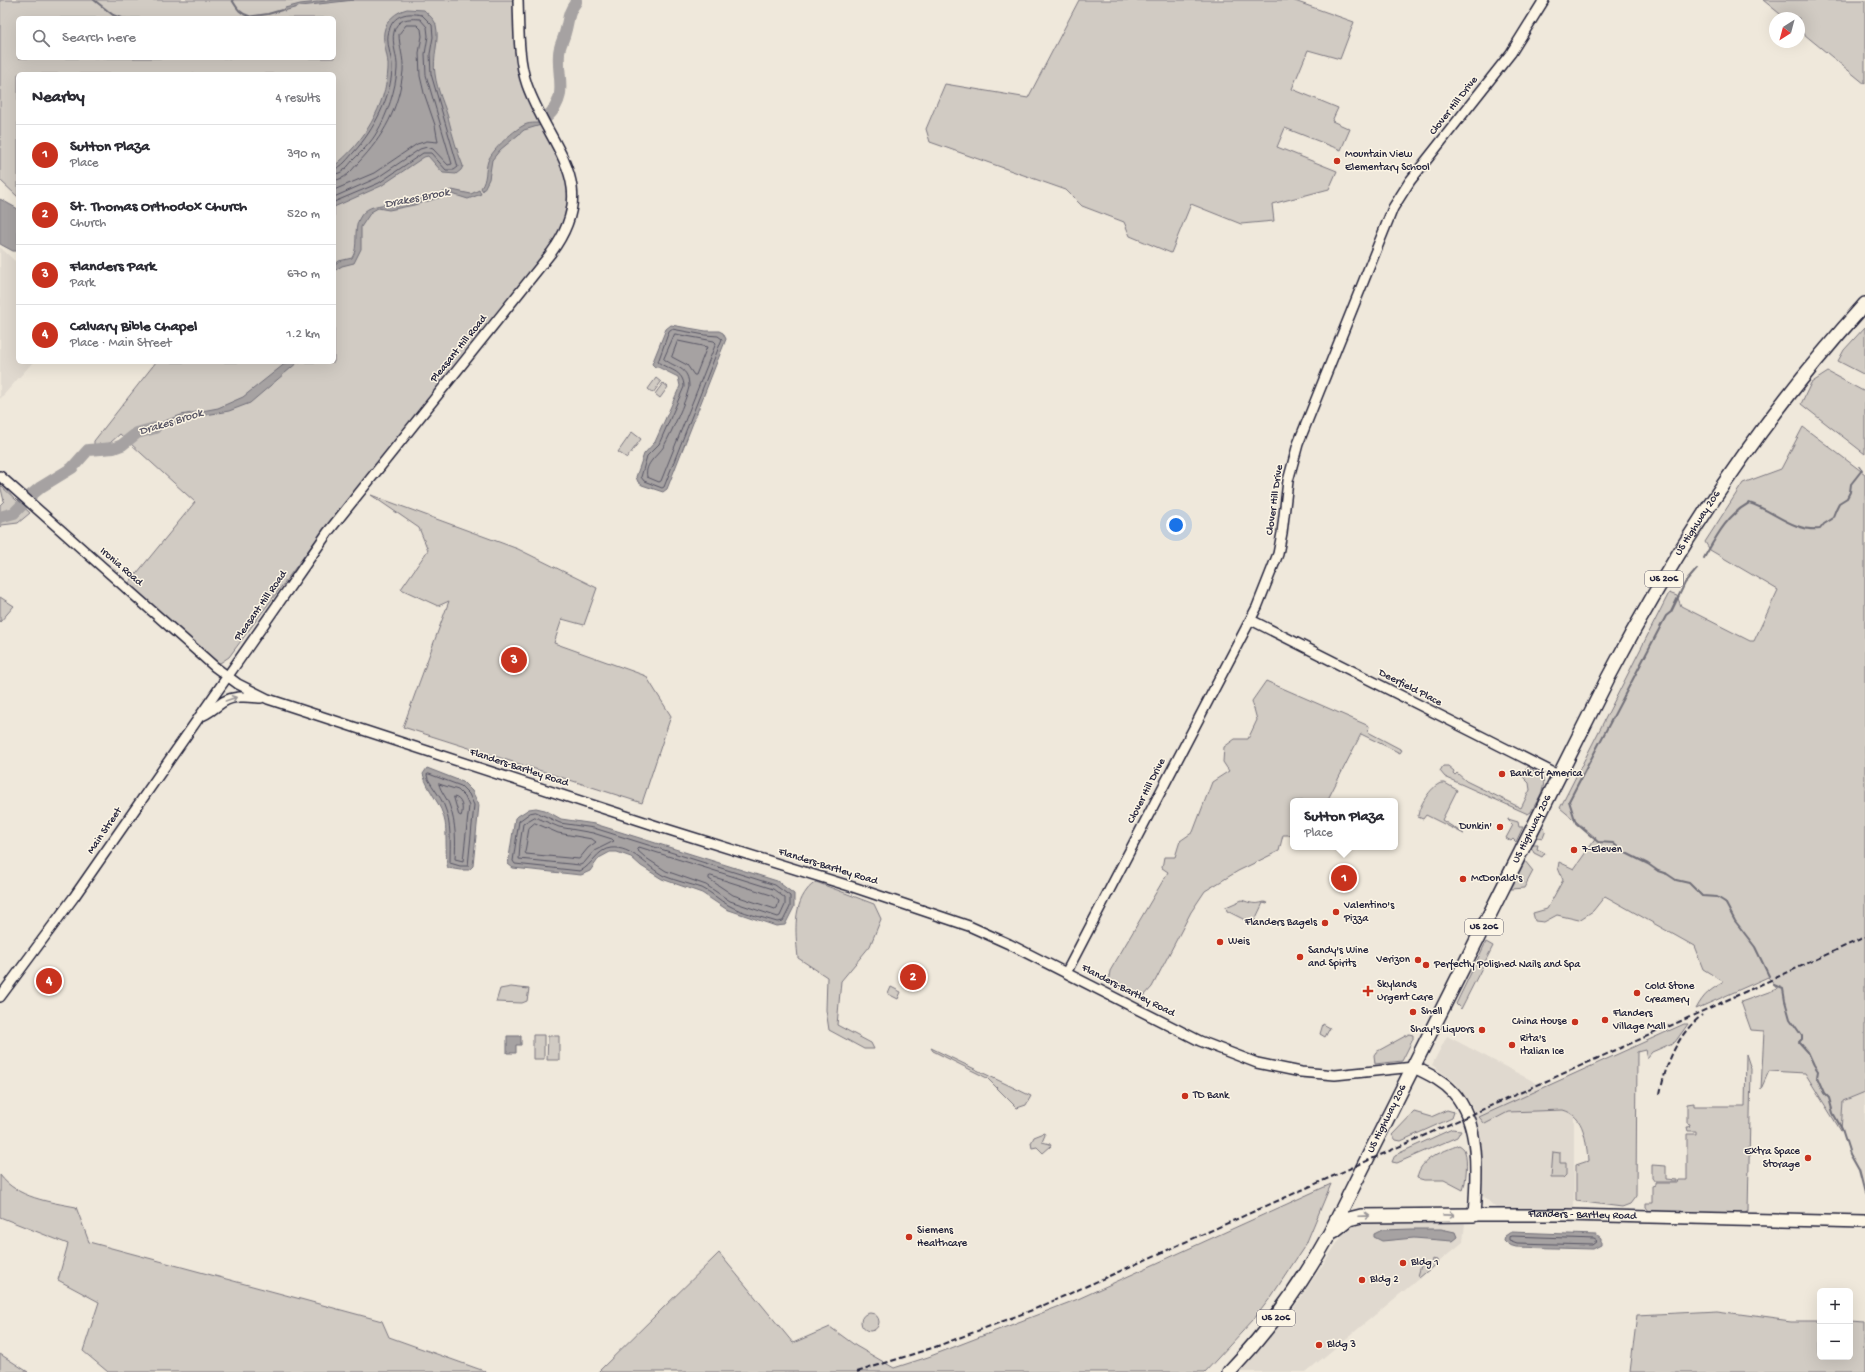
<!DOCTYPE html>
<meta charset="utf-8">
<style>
:root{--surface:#fff;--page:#f2f2f3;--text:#2b2b33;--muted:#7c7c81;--line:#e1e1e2;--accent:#c8321e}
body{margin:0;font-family:"Gochi Hand",sans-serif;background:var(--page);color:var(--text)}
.controls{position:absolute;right:12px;bottom:12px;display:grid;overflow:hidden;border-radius:6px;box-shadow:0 4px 16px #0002}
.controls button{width:36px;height:36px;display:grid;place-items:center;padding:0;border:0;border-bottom:1px solid var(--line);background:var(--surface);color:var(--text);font:20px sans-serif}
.compass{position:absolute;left:1769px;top:12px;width:36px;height:36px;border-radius:50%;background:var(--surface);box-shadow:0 4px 16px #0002;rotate:216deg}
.you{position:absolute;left:1176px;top:525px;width:14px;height:14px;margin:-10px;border:3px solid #fff;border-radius:50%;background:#1a73e8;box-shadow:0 0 0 6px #1a73e833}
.badge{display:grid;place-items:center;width:26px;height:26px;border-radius:50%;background:var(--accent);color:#fff;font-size:13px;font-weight:700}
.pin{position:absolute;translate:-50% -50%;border:2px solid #fff;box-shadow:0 1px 4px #0006}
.popup{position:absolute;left:1290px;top:798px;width:108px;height:52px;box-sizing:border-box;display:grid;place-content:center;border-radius:6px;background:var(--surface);filter:drop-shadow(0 1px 3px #0005);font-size:13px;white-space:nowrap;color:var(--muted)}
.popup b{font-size:15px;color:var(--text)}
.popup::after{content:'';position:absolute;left:50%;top:100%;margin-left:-8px;border:8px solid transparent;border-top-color:var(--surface)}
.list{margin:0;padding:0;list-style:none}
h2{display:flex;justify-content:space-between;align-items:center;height:52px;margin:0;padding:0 16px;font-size:17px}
h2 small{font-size:13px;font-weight:400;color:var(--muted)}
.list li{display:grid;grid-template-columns:26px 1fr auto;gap:12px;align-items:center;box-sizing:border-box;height:60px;padding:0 16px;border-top:1px solid var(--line)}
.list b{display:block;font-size:15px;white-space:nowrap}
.list p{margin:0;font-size:13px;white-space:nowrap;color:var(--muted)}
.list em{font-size:13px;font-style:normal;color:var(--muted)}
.icon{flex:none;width:22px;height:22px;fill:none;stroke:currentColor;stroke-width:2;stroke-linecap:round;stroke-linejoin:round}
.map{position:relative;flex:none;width:1865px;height:1372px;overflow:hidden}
.search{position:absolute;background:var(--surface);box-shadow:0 4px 16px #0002;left:16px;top:16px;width:320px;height:44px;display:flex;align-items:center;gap:10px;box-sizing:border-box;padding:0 14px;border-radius:6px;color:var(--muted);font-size:15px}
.panel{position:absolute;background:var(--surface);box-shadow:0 4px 16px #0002;left:16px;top:72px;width:320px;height:292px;border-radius:6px}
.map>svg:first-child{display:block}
.built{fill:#e0d9cf}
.green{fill:#d1cbc3;stroke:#7a767f;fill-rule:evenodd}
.water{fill:#a6a2a2;stroke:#716f79}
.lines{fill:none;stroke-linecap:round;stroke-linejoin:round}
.shore{stroke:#575564;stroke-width:1}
.stream{stroke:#716f79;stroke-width:2}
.river{stroke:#a6a2a2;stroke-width:12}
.minor-casing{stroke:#22223b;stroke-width:12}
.major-casing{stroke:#22223b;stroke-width:14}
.highway-casing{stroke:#22223b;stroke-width:16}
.minor{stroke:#fcf5e5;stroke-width:9}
.major{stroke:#fcf5e5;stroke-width:11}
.highway{stroke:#fcf5e5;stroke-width:13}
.rail{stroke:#22223b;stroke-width:2;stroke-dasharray:6 3;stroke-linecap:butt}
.oneway{stroke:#9a9698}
.poi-dot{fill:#c8321e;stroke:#fcf5e5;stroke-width:1.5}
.labels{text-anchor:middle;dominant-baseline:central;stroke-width:3;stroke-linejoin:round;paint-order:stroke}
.shield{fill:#fcf5e5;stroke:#63616e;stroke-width:1}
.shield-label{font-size:10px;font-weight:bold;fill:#22223b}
.street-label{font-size:11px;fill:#22223b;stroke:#fcf5e5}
.poi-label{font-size:11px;fill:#22223b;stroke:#fcf5e5;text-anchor:start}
.water-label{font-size:12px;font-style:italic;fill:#575564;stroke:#fcf5e5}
</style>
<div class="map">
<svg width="1865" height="1372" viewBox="0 0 1865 1372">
<rect width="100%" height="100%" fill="#efe8db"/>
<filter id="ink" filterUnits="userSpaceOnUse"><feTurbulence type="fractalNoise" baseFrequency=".025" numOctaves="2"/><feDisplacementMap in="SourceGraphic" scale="8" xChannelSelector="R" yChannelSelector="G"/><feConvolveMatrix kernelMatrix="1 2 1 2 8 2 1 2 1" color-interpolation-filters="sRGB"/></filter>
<g filter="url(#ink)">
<path class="built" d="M0,247L18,264V362H33L0,399Z
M1447,1036L1544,1087L1574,1074V1209L1496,1208L1481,1194L1482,1164L1479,1136L1473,1108L1456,1083L1432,1065Z
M1865,1092V1186L1841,1131L1843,1101Z
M1352,1221L1465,1223L1463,1242L1306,1372H1238L1289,1315Z"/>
<path class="green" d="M0,0H513L518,52L566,173L568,196L567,214L560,233L547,253L316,540L229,657L220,663L214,661L128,584L195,502L120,434L110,443L94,447V441L156,362H334V74H18V197L0,180ZM18,18H334V58H18Z
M1079,0H1292L1354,22L1340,59L1308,50L1292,89L1338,108L1332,121L1350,129L1341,150L1285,128L1277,147L1337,171L1329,189L1272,204L1274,221L1241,224L1191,204L1171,253L1130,236L1124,222L1082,206L1066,190L930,142L926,129L945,84L1028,98Z
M1763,0H1865V84L1799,30V18H1785Z
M1865,327V375L1838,361L1844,350Z
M1828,372L1865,392V454L1801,404L1811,383Z
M656,378L661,382L653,393L648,389Z
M663,383L668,387L660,398L655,394Z
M1803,427L1865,474V1092L1843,1101L1841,1131L1805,1073L1769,1071L1761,1089L1764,1031L1751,1030L1741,1002L1777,989L1768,977L1696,1009C1704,994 1710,990 1724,982L1703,969L1694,946L1605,896L1593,911L1579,920L1557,915L1544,922L1535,921L1533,913L1547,909L1563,880L1558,868L1559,862L1574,869L1596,838L1560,808L1669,593L1677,596L1681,606L1750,641H1754L1778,590L1710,550L1705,542L1743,483L1781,469Z
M632,432L641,439L627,458L618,452Z
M0,485L30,513L18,523L2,525L0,527V505L4,501Z
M371,495L518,549L597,588L584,625L562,619L554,643L646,676L671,716L642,803L403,727L449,601L438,606L401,589L428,550L419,528Z
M0,597L14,606L0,622Z
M1266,681L1369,726L1368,732L1402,750L1400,753L1361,734L1327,801H1293V838L1289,835H1283L1279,851L1238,871L1205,891L1191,912L1152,987L1144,996L1131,993L1108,983L1110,971L1168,872L1162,868L1164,857H1175L1180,841L1193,832L1212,782L1229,771L1223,762L1224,747L1235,739H1248L1257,720L1252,701Z
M1443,766H1448L1454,771L1453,773L1455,775L1457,773L1466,781L1521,808L1530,790L1529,783L1523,777L1524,771L1526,769L1541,777L1527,768C1531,769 1533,770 1536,772C1553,780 1537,800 1531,812L1528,814L1445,777L1440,771Z
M1441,783H1445L1457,790L1442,820L1464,834L1426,815L1423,819L1418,817C1418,807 1431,786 1441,783Z
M1508,819L1518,822L1519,827H1523L1516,842L1513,839L1511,841L1506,838L1513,825L1508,820Z
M1542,826L1546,830L1543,838L1537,837Z
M1534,845H1538L1537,849L1545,853L1542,857L1534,853L1531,847Z
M1525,861L1533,871L1524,888L1511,889Z
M816,882L874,904L881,919L870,946L841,981L837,1025L871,1043L874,1049H864L829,1030L826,1010L827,977L798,958C796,937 792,909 807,890C809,887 813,884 816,882Z
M1242,900C1250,903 1255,905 1264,902L1268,903L1267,904L1263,903L1253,924L1227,911L1226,907Z
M1486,942L1493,946L1461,1009L1456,1004Z
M511,987L529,989L527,1001L522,1003L496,1002L500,989Z
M891,987L901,992L898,999L888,994Z
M1323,1024L1330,1028L1325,1037L1320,1034Z
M1684,1024H1688L1675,1042L1652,1052L1647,1058L1645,1050L1637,1052L1636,1196L1630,1204L1622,1207L1576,1201V1165L1588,1161C1586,1141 1585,1116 1563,1110L1508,1112L1485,1124L1479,1117Z
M1409,1034L1413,1035V1039L1402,1061L1375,1064L1374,1055L1376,1052Z
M533,1035H544V1059H533Z
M548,1036H559V1060H547Z
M931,1048L1031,1096L1026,1105L1017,1108L987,1078L933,1051Z
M1746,1054L1751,1069L1748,1211L1744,1214L1649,1211L1646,1207V1203H1652V1186L1655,1185V1183H1677L1678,1180H1687V1134H1696V1131H1688L1687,1127H1689L1690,1124L1687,1123V1104L1694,1103V1106H1745Z
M1447,1110L1454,1112L1452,1118L1401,1141L1396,1140L1392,1135L1414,1112L1431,1117Z
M1452,1129L1461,1130L1457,1137L1397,1163L1392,1162L1395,1155Z
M1044,1133L1045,1135L1042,1142L1050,1144L1051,1146L1043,1153L1037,1147L1032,1148L1031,1143L1034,1137Z
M1459,1145C1462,1147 1464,1148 1465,1152C1468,1159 1466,1183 1463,1190L1444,1180H1424L1417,1178C1420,1158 1442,1152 1459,1145Z
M1553,1152L1560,1153V1163H1566V1175L1563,1178H1551Z
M1652,1165L1666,1166V1179L1676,1180V1182H1655L1652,1178Z
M0,1175C17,1198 50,1202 76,1207L89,1242L382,1321L389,1337L487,1372H108L83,1351L99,1302L58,1280L68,1244L0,1217Z
M1331,1184L1306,1244L1271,1297L1254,1319L1205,1372H598L719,1253L793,1343L830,1327L856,1346L894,1368L928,1357L1078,1299Z
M1432,1259L1437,1260V1263L1419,1278L1418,1276L1422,1262L1431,1264Z
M1717,1311L1792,1321H1820V1357H1850V1322L1865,1323V1372H1630L1637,1315Z
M861 1322a9 9 0 1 1 18 0a9 9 0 1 1-18 0Z
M0,1354L28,1372H0Z"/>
<path class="water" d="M335,0H354L301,6L284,11L285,8L300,4Z
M407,9L424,10C428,14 435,20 436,25C440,41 432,57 435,74C437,91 445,105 449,121C453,137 457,151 463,166L461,170L456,174L443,173L428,156L424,157L381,186L334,207V166C363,144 386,105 388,69C389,56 382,44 384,32C386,20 396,12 407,9Z
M539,123L541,125L524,130L500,150L492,160L489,179L483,191L481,188C487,180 485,170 488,161C492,150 515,128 527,124C530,123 535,123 539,123Z
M452,190L471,194L479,190L481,194L468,199L452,194L414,205L389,210L378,208L371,212L361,227V249L354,263L342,266L334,271V265L339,261L352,258C359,246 353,232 359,219C365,207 375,206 387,204C399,202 411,199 423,198C432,197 443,192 452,190Z
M0,199L18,209V251H13L0,244Z
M671,325L706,331H719L723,333L726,339L667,489L663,492L642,485L638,482L636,477L644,454L655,442L680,386L678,377L658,367H655L652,364L666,329Z
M287,362H298L250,403L229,411L200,416L143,433L138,431L181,415L218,408L243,397Z
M427,768L463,782L472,791L479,805L473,866L469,870H460L448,868C445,862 447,832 445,822C442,804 428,792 423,774Z
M536,808L545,810L561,819L595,824L777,881L794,894V907L785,925L776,926L726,909L702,893L662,879L641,866L631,857L617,852H610L599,858L590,871L581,875L513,868L508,864L515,818L529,809Z
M507,1036H521V1045H516V1053H507Z
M1412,1229H1441L1455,1232L1457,1237L1452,1241L1414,1238L1382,1241L1374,1237V1234L1382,1230Z
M1511,1232L1596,1235L1601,1239V1245L1593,1249L1516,1247L1509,1245L1504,1240L1505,1236Z"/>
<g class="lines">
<path class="shore" d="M334,169C342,168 349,157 354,152C373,131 392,96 392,67C392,56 385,42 389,31C393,14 408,12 422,15L432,25L433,37L430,54L431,74L458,167L454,170H446L431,153H423L379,183L334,202
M334,174C343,174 348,166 353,160C361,152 371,143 377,132C387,115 396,89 397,69C398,57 391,43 394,32C397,19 408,18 420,19L427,27L428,36L425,54L426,75L452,164L448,165L433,149L427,147L420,149L377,178L334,197
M334,180C345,180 351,171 358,163C384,136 399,108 403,71C404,58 399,46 399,34L406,25H417L421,29L422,36L419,53L420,76L424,93L435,125L438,142L427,141L417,144L374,173L334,190
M672,329L705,335L718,336L722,339L664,487L662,488L644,481L641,477L647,456L659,444L684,387C684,370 668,370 658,362L669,331Z
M675,334L714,341L716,343L661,481L659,482L647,477C644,463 658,456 664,446C671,433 686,401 689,387C689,366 676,369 664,359Z
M678,341L707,347L696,375H694L687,365L672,357Z
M429,774L461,786L469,794L474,805L468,866H460L450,863C450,844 452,824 444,805C440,796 433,788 428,779L427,775Z
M439,784L458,790L465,797L469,806L463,861L455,859C456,841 456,824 450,807C448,799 440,791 439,784Z
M454,797C462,798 464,809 461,816L459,815Z
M536,812L560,823L594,828L775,885L790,896V907L783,921L777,922C761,917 742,913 728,905C719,900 711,892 702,888C690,884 676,881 664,876C647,867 632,846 611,848C597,849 592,866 580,871L515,864L513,861L519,821L530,813Z
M535,817L559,827L593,833L612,839L614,841L594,851L584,863L580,865L519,859L520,844L523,824Z
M535,823L558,833L592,839L596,842L588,848L579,859L526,854L525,852L529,828Z
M639,847L773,889L785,898V905L780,916L778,917L730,901L706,885L666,871L646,858L637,850Z
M711,876L771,895L779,901L777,908L775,909L733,895L709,879V877Z
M1512,1236L1594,1239L1597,1241L1592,1245L1517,1243L1509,1240V1237Z"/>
<path class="stream" d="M94,0L113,15L121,18
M232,0C237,8 239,13 249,16
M240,18L268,14L282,10
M1704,558C1716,537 1727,515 1749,503C1773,510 1793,532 1820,529L1824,524L1832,519L1836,509L1839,503L1847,498L1850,492L1851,484L1862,470L1860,467
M1697,569L1685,583L1671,612L1666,616L1569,801L1576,823L1598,842L1613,843L1622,851L1648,864L1658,871L1667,874L1676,880L1689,883L1702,896L1717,897L1725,902L1735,921L1755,947L1769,976
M1774,985L1783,989L1785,1001L1790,1019L1802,1036V1039L1799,1042L1808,1052L1814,1065L1818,1071L1817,1077L1824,1093L1829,1098L1833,1113L1842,1129L1850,1154L1859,1170L1865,1193"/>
<path class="river" d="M547,117C569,96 557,78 559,54C559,46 563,41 565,33C569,20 567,14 576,2V0
M30,496L41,487L72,468L88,450L114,448L122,445L137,433L155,428
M0,517L14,513L22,505"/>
<defs>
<path id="minor" d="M0,476L215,667L238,684L268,699L663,828L856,888L969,926L1009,944L1200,1041L1257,1063L1301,1072L1335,1075L1414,1067
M1251,620L1560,776
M199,717C209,714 214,708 223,702C235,695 248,697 261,698
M1066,973L1257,607L1278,554L1282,533L1288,481L1298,444L1393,208L1410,181L1511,53L1544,0
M0,997L74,897L328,532L551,253C602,184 550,149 527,85C518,59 519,28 518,0"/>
<g id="major">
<path id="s1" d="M1414,1067C1428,1074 1442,1080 1453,1092C1481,1123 1477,1176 1474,1215H1566L1865,1222"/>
</g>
<g id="highway">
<path d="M1334,1231L1349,1219L1361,1216L1474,1215"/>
<path id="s2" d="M1229,1372C1269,1330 1302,1284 1330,1233L1608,678C1678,544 1763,417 1865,304"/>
</g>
</defs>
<use href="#minor" class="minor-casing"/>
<use href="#major" class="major-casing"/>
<use href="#highway" class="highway-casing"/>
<use href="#minor" class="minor"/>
<use href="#major" class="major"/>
<use href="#highway" class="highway"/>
<path class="rail" d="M1660,1094C1666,1063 1677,1035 1702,1015
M857,1372L935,1347L1035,1309L1681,1021L1865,937"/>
</g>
<defs><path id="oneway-shaft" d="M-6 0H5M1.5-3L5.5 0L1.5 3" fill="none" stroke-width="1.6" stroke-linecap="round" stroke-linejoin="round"/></defs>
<g class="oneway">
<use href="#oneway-shaft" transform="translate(231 699) rotate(-19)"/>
<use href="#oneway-shaft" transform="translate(1449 1215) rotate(1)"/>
<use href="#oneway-shaft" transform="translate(1364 1216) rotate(-2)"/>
</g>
</g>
<g class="poi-dot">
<circle cx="1337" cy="161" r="4"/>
<circle cx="1502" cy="774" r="4"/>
<circle cx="1500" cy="827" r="4"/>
<circle cx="1574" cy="850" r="4"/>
<circle cx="1463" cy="879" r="4"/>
<circle cx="1336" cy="912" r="4"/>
<circle cx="1325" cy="923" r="4"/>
<circle cx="1220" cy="942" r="4"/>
<circle cx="1300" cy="957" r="4"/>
<circle cx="1418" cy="960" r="4"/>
<circle cx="1426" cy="965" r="4"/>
<path d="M1366 985h4v4h4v4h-4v4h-4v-4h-4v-4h4z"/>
<circle cx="1637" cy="993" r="4"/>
<circle cx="1413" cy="1012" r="4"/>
<circle cx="1605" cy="1020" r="4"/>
<circle cx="1575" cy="1022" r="4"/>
<circle cx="1482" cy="1030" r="4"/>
<circle cx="1512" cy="1045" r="4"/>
<circle cx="1185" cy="1096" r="4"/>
<circle cx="1808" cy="1158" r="4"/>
<circle cx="909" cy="1237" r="4"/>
<circle cx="1403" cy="1263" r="4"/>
<circle cx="1362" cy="1280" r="4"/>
<circle cx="1319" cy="1345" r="4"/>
</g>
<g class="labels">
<g class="shield">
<rect x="1645" y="571" width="38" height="16" rx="3"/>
<rect x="1465" y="919" width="38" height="16" rx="3"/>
<rect x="1257" y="1310" width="38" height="16" rx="3"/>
</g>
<g class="shield-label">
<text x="1664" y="579">US 206</text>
<text x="1484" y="927">US 206</text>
<text x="1276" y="1318">US 206</text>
</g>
<g class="street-label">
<text transform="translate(1454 106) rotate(-52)">Clover Hill Drive</text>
<text transform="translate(459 349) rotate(-51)">Pleasant Hill Road</text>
<text transform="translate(1275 500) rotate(-82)">Clover Hill Drive</text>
<text stroke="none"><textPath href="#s2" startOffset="972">US Highway 206</textPath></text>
<text transform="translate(121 567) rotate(41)">Ironia Road</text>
<text transform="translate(261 606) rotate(-55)">Pleasant Hill Road</text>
<text transform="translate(1410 688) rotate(27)">Deerfield Place</text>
<text transform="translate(519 768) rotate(18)">Flanders-Bartley Road</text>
<text transform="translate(1147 791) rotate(-63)">Clover Hill Drive</text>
<text stroke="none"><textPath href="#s2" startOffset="624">US Highway 206</textPath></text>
<text transform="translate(105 831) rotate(-56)">Main Street</text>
<text transform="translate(828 867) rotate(17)">Flanders-Bartley Road</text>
<text transform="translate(1128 991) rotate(27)">Flanders-Bartley Road</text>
<text stroke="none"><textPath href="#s2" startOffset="300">US Highway 206</textPath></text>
<text stroke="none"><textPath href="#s1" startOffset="283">Flanders - Bartley Road</textPath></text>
</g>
<g class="poi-label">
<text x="1345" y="155">Mountain View<tspan x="1345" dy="13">Elementary School</tspan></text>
<text x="1510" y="774">Bank of America</text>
<text x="1492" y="827" text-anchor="end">Dunkin'</text>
<text x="1582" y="850">7-Eleven</text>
<text x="1471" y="879">McDonald's</text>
<text x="1344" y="906">Valentino's<tspan x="1344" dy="13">Pizza</tspan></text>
<text x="1317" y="923" text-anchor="end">Flanders Bagels</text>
<text x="1228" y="942">Weis</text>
<text x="1308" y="951">Sandy's Wine<tspan x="1308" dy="13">and Spirits</tspan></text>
<text x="1410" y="960" text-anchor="end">Verizon</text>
<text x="1434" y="965">Perfectly Polished Nails and Spa</text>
<text x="1377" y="985">Skylands<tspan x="1377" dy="13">Urgent Care</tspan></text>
<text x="1645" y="987">Cold Stone<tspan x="1645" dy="13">Creamery</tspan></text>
<text x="1421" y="1012">Shell</text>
<text x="1613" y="1014">Flanders<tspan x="1613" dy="13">Village Mall</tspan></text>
<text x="1567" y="1022" text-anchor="end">China House</text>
<text x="1474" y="1030" text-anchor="end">Shay's Liquors</text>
<text x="1520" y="1039">Rita's<tspan x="1520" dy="13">Italian Ice</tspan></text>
<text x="1193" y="1096">TD Bank</text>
<text x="1800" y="1152" text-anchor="end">Extra Space<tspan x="1800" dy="13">Storage</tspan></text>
<text x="917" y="1231">Siemens<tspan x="917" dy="13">Healthcare</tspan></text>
<text x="1411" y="1263">Bldg 1</text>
<text x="1370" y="1280">Bldg 2</text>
<text x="1327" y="1345">Bldg 3</text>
</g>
<g class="water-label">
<text transform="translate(417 199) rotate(-11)">Drakes Brook</text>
<text transform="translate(171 423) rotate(-17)">Drakes Brook</text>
</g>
</g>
</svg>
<div class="controls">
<button>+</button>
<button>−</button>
</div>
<svg class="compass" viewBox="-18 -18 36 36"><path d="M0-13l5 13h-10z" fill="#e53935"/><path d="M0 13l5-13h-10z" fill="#7c7c81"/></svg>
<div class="you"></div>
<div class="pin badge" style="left:1344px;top:878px">1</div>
<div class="popup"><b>Sutton Plaza</b>Place</div>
<div class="pin badge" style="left:913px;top:977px">2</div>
<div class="pin badge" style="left:514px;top:660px">3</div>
<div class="pin badge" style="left:49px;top:981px">4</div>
<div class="search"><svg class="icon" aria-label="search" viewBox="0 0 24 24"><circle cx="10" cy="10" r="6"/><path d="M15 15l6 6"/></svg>Search here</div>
<section class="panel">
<h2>Nearby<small>4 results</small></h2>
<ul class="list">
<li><span class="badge">1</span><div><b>Sutton Plaza</b><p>Place</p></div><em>390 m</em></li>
<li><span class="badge">2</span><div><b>St. Thomas Orthodox Church</b><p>Church</p></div><em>520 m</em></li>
<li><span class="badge">3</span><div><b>Flanders Park</b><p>Park</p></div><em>670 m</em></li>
<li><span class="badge">4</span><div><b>Calvary Bible Chapel</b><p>Place · Main Street</p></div><em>1.2 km</em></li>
</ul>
</section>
</div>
